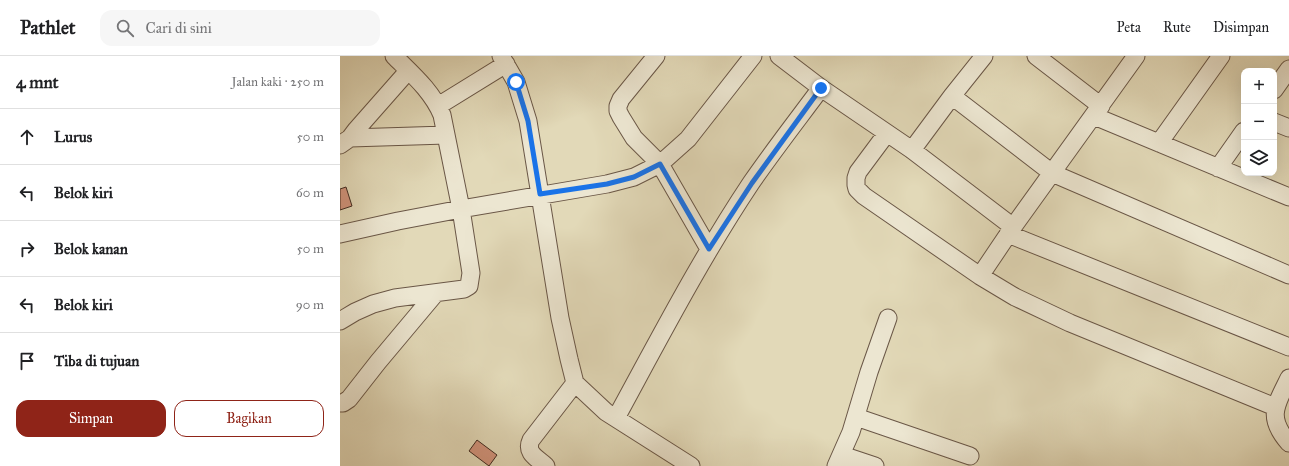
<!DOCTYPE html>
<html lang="id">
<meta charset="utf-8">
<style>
:root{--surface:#fff;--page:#f6f6f6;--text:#202124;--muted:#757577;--line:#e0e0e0;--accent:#8f2418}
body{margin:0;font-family:"IM FELL Great Primer",serif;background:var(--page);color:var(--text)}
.controls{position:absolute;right:12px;top:12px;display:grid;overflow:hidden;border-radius:8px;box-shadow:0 4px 16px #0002}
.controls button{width:36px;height:36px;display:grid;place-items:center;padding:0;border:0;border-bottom:1px solid var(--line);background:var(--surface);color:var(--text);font:20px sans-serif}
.stop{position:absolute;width:12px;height:12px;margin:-9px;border:3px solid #1a73e8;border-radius:50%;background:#fff}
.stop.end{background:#1a73e8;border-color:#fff;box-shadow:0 1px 4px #0008}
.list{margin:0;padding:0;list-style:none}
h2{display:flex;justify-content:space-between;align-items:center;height:52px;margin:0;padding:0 16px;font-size:17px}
h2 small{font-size:13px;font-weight:400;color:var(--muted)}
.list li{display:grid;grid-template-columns:26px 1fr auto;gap:12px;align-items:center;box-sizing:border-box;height:56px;padding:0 16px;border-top:1px solid var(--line)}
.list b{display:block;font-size:15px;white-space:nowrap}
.list em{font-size:13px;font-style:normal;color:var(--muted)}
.actions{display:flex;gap:8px;padding:12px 16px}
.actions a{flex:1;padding:9px 0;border:1px solid var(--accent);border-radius:12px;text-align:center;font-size:14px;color:var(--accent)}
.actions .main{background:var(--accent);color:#fff}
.icon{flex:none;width:22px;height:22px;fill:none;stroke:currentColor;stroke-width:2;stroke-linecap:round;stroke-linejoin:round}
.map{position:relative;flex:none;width:949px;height:410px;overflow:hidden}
header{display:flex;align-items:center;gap:24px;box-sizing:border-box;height:56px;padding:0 20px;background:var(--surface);border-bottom:1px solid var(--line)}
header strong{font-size:19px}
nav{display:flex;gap:22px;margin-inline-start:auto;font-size:14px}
.search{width:280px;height:36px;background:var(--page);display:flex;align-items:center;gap:10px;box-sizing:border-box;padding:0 14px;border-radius:12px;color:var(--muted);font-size:15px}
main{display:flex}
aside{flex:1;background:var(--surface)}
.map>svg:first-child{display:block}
.building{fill:#d1947c;stroke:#422c21}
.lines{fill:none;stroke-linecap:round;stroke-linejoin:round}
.street-casing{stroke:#6a5747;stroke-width:19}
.street{stroke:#ece6d1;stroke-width:17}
.route{stroke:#1a73e8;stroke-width:5}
</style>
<header>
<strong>Pathlet</strong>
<div class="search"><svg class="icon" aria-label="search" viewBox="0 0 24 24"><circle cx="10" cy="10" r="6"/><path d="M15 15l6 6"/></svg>Cari di sini</div>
<nav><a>Peta</a><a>Rute</a><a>Disimpan</a></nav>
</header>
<main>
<aside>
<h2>4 mnt<small>Jalan kaki · 250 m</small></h2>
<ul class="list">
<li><svg class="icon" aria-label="ahead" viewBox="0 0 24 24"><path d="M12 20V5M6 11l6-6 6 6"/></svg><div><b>Lurus</b></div><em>50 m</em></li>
<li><svg class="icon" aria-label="left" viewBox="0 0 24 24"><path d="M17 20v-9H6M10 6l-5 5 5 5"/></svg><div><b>Belok kiri</b></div><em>60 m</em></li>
<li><svg class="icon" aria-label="right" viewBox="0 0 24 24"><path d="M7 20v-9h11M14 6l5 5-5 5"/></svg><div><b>Belok kanan</b></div><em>50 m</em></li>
<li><svg class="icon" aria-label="left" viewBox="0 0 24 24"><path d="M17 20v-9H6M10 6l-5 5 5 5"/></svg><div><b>Belok kiri</b></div><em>90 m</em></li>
<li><svg class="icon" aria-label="arrive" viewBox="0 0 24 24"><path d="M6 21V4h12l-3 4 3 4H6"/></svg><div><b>Tiba di tujuan</b></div></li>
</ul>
<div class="actions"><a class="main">Simpan</a><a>Bagikan</a></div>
</aside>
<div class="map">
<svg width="949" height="410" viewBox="0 0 949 410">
<rect width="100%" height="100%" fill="#e2d9b8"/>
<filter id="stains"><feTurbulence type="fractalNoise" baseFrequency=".005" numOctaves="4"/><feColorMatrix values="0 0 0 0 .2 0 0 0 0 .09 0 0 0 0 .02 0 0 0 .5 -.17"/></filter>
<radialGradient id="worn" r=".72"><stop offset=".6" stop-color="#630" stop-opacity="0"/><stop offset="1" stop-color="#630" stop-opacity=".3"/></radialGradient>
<path class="building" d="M6,131L12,150L0,154V133Z
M137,384L157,399L149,410L129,395Z"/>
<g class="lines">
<defs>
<path id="street" d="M161,0L176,26L188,65L220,262L229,303L235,327L266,356L351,410
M316,0L281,43L278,50V55L281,61L294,82L320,108L369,193
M439,0L481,32L572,94L673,171
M696,0L761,50
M934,34L949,13
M612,40L712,117L949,219
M98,50L166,8
M754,60L949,141
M934,66L949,72
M547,77L518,116L516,122V129L517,133L524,140L640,220L675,241L730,267L935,351
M10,82L16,74L68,15
M819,87L881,0
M0,89L10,82L106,79
M572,94L612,40L644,0
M878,112L904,75
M0,178L58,165L121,153L267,128L294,121L320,108L348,83L413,0
M668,178L949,291
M640,220L673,171L796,0
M0,265L15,256L33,248L55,242L124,233L129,230L131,217L121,153L102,59C92,35 72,18 54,0
M949,322C936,349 926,361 949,387
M0,347H3L9,343L38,306L95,238
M516,361L630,400
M276,362C319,283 361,202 411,127C433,95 458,63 481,32
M502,399L535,410
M206,410C197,402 185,397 191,384L235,327
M496,410L511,376L529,316L548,262"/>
</defs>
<use href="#street" class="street-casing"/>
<use href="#street" class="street"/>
</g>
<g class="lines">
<path class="route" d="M176,26L188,65L200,138L267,128L294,121L320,108L369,193L412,127L481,32"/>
</g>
<rect width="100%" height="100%" filter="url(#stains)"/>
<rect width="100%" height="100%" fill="url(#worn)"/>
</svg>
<div class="controls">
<button>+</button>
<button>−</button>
<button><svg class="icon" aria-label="layers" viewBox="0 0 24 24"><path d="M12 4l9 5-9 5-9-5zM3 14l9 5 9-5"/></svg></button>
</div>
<div class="stop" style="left:176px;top:26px"></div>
<div class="stop end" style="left:481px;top:32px"></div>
</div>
</main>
